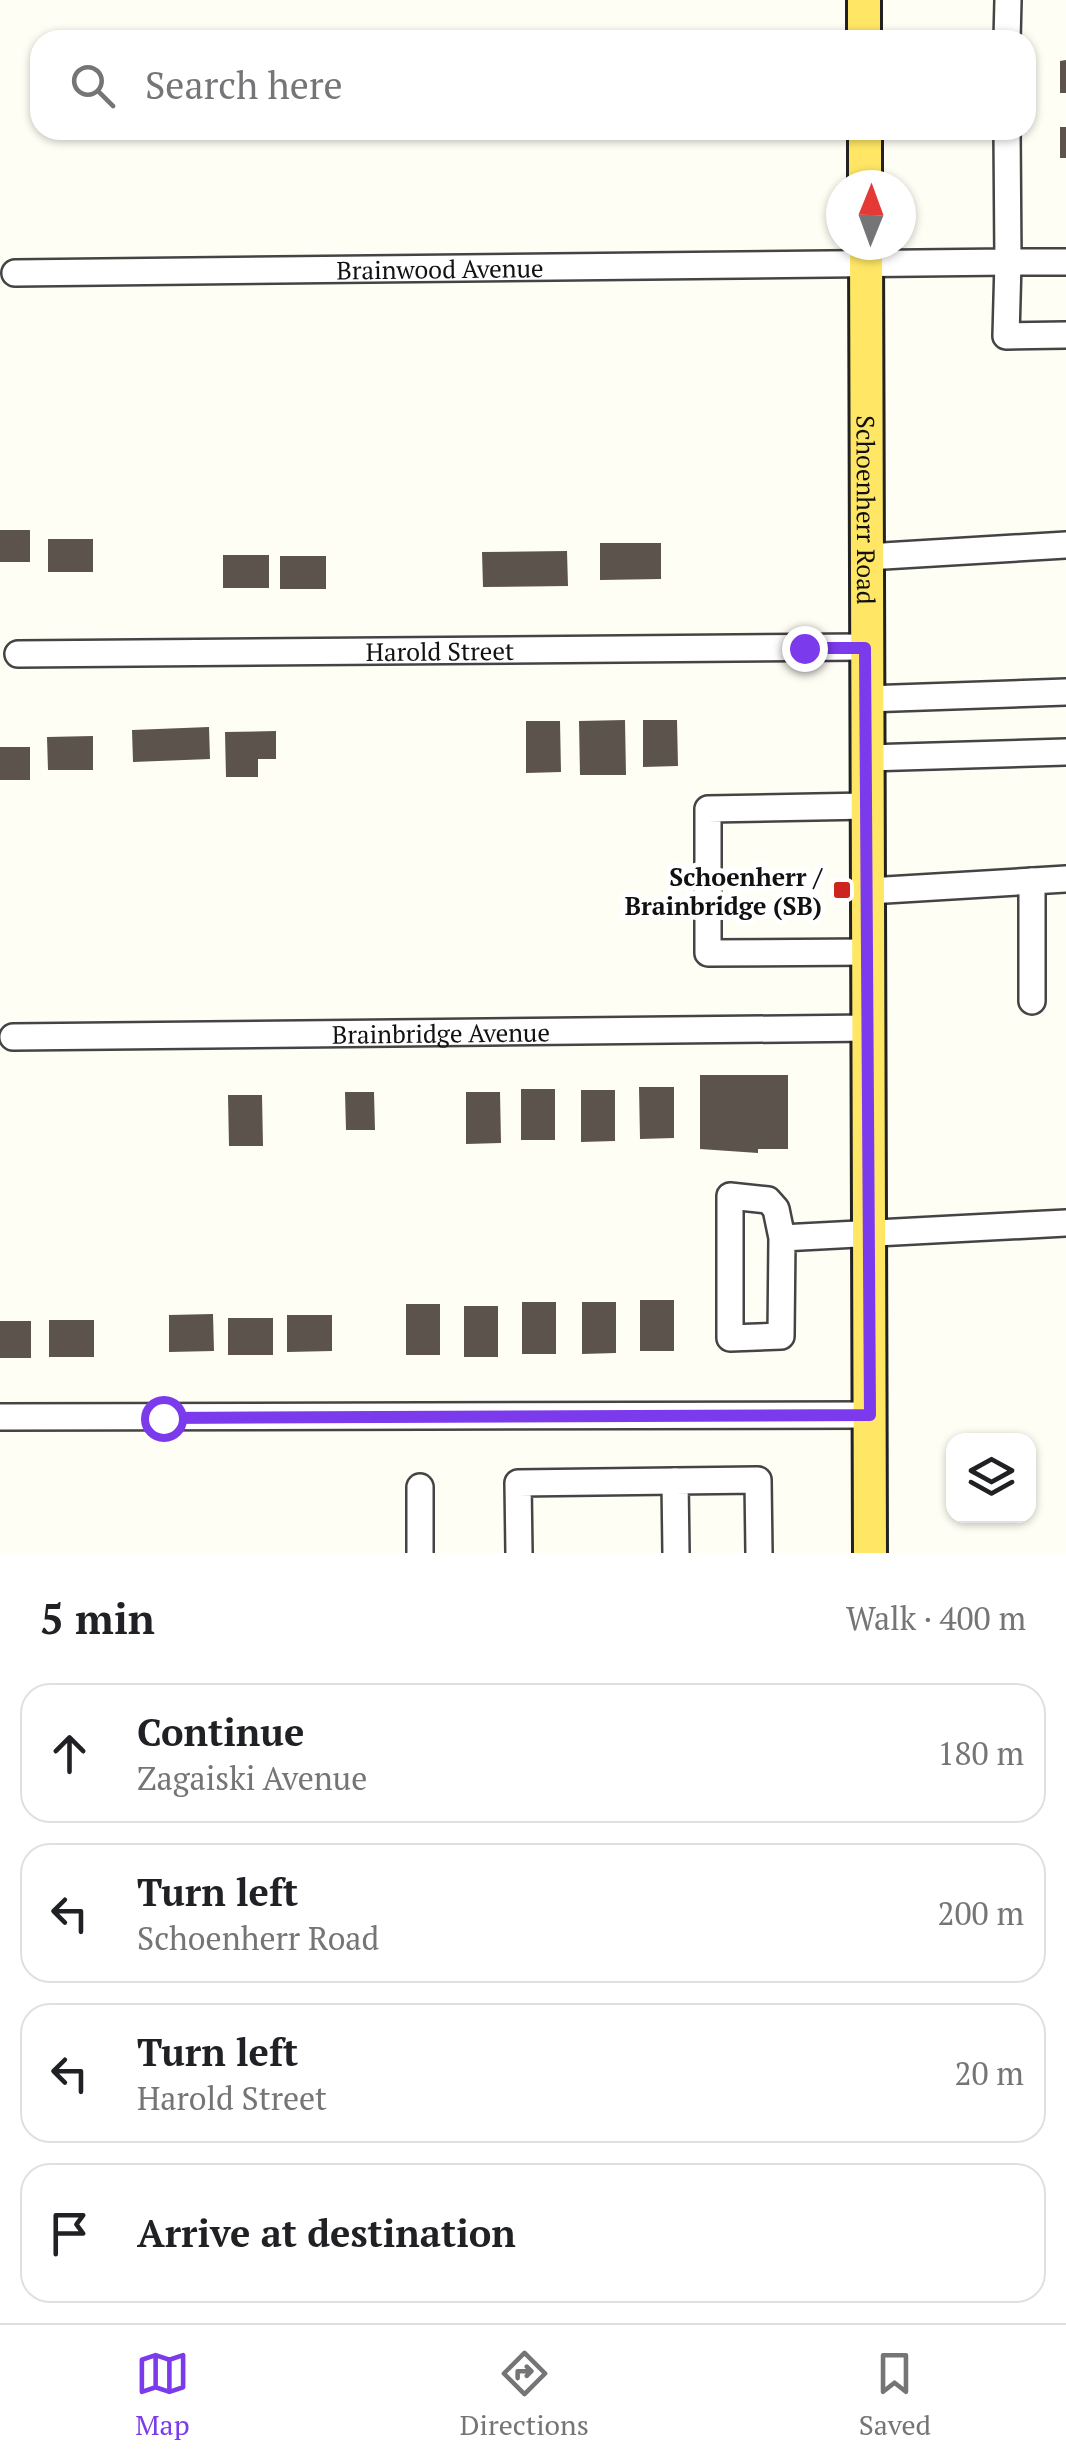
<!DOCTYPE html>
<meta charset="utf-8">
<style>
:root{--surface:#fff;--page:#f6f6f6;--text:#202124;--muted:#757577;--line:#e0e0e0;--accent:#7c3aed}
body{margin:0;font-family:"PT Serif",serif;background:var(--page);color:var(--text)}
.controls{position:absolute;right:30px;bottom:30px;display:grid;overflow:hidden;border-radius:20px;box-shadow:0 2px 8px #0004}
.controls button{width:90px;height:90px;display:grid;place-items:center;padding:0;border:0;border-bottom:2px solid var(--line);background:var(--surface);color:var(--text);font:50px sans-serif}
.compass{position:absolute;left:826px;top:170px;width:90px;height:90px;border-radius:50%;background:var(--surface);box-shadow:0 2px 8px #0004;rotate:1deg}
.stop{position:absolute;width:30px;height:30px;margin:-22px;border:8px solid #7c3aed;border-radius:50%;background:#fff}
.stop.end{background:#7c3aed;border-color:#fff;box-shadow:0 2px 10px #0008}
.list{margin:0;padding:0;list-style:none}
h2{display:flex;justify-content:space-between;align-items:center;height:130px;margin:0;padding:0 40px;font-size:42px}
h2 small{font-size:32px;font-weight:400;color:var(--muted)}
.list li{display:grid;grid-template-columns:65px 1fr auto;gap:30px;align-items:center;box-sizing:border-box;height:140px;margin:0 20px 20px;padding:0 20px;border:2px solid var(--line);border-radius:30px}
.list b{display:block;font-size:38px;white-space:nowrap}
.list p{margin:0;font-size:32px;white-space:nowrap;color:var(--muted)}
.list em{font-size:32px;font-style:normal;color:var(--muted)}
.icon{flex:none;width:55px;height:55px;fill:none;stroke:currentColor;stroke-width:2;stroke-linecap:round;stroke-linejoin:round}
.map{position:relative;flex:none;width:1066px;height:1553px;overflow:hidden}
.search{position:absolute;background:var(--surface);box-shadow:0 2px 8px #0004;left:30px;right:30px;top:30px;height:110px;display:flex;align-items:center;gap:25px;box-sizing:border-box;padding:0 35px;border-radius:30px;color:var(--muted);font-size:38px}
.sheet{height:770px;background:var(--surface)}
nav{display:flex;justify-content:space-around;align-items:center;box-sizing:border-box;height:140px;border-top:2px solid var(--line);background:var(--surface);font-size:28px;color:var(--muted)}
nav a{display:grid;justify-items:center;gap:5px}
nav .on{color:var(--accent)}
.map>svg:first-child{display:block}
.building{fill:#5b534c}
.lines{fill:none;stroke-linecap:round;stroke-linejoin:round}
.minor-casing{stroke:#444;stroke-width:30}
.major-casing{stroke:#222;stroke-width:38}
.minor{stroke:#fff;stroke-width:25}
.major{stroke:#ffe765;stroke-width:32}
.route{stroke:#7c3aed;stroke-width:12}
.poi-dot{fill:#cd241d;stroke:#fff;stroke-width:4}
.labels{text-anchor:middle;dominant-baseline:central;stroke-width:10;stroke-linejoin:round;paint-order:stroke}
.street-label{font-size:25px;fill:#111;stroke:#fff}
.poi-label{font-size:25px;font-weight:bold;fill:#111;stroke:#fff;text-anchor:end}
</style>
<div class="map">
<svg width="1066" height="1553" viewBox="0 0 1066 1553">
<rect width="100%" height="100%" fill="#fffef5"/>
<path class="building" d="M1066,60V93H1060V61Z
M1060,127H1066V158H1060Z
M0,530H30V562H0Z
M48,539H93V572H48Z
M600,543H661V579L600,580Z
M567,551L568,586L483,587L482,552Z
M223,555H269V588H223Z
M280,556H326V589H280Z
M625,720L626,775H580L579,721Z
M643,720H677L678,766L643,767Z
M526,721H560L561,772L526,773Z
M209,727L210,759L133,762L132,730Z
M276,731V759H258V777H226L225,732Z
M93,736V770H48L47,737Z
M0,747H30V780H0Z
M700,1075H788V1149H758V1153L700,1149Z
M639,1087H674V1138L640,1139Z
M521,1089H555V1140H521Z
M581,1090H615V1141L581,1142Z
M345,1092H374L375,1130H346Z
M466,1092H500L501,1143L466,1144Z
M228,1095H262L263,1146H229Z
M640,1300H674V1351H640Z
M522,1302H556V1354H522Z
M582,1302H616V1353L582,1354Z
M406,1304H440V1355H406Z
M464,1306H498V1357H464Z
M213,1314L214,1351L169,1352V1315Z
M287,1315H332V1351L287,1352Z
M228,1318H273V1355H228Z
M49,1320H94V1357H49Z
M0,1321H31V1358H0Z"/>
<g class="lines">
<defs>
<g id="minor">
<path d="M1007,40L1008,0"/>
<path d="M1066,262H1008L1006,336L1066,335"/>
<path id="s1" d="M15,273L1008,262L1007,130"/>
<path d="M867,557L1066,545"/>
<path id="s2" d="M18,654L865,647"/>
<path d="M866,699L1066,692"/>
<path d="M867,758L1066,752"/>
<path d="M868,806L708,809V953L869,952"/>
<path d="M869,891L1066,879"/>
<path d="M1032,1001V881"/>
<path id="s3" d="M13,1037L870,1028"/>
<path d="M782,1238L776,1209L768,1200L730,1196V1338L781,1336L782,1238L1066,1223"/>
<path d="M0,1417L870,1415"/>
<path d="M420,1487V1553"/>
<path d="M519,1553L518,1483L675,1481"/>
<path d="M676,1553L675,1481L758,1480L759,1553"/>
</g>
<g id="major">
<path d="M864,0V40"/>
<path d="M865,130V185"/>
<path id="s4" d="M866,245L870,1553"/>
</g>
</defs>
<use href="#minor" class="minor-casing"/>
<use href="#major" class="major-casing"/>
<use href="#minor" class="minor"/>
<use href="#major" class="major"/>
</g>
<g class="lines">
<path class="route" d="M163,1418L870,1415L865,648H804"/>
</g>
<rect class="poi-dot" x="832" y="880" width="20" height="20" rx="5"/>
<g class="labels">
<g class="street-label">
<text stroke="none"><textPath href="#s1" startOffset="425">Brainwood Avenue</textPath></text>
<text stroke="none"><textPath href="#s4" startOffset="265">Schoenherr Road</textPath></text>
<text stroke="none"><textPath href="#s2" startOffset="422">Harold Street</textPath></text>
<text stroke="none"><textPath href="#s3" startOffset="428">Brainbridge Avenue</textPath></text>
</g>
<g class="poi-label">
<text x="822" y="876">Schoenherr /<tspan x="822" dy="29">Brainbridge (SB)</tspan></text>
</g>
</g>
</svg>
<div class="controls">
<button><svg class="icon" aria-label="layers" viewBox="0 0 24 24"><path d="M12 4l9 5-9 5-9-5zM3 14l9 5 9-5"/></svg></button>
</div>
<svg class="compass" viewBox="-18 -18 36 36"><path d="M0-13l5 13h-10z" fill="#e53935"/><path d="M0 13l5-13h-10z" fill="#757577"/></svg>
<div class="stop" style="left:163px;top:1418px"></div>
<div class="stop end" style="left:804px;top:648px"></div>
<div class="search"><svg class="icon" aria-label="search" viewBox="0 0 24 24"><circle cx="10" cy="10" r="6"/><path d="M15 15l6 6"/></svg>Search here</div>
</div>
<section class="sheet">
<h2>5 min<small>Walk · 400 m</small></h2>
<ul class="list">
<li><svg class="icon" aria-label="ahead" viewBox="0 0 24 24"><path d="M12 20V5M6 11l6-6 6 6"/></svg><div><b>Continue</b><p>Zagaiski Avenue</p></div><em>180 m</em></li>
<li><svg class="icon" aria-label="left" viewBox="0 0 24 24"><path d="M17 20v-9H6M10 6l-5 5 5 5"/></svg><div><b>Turn left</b><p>Schoenherr Road</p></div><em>200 m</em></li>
<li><svg class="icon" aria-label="left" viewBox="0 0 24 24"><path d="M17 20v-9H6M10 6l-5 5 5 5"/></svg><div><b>Turn left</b><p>Harold Street</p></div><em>20 m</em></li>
<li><svg class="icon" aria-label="arrive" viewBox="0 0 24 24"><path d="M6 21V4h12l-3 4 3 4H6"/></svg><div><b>Arrive at destination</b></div></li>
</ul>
</section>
<nav>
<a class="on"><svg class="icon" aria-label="map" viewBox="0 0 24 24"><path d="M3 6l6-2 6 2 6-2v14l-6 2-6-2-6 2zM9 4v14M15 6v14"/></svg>Map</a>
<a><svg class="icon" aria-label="directions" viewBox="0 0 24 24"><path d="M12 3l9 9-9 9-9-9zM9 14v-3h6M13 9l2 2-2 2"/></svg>Directions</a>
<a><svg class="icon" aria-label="saved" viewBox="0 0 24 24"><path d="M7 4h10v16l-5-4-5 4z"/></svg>Saved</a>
</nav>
